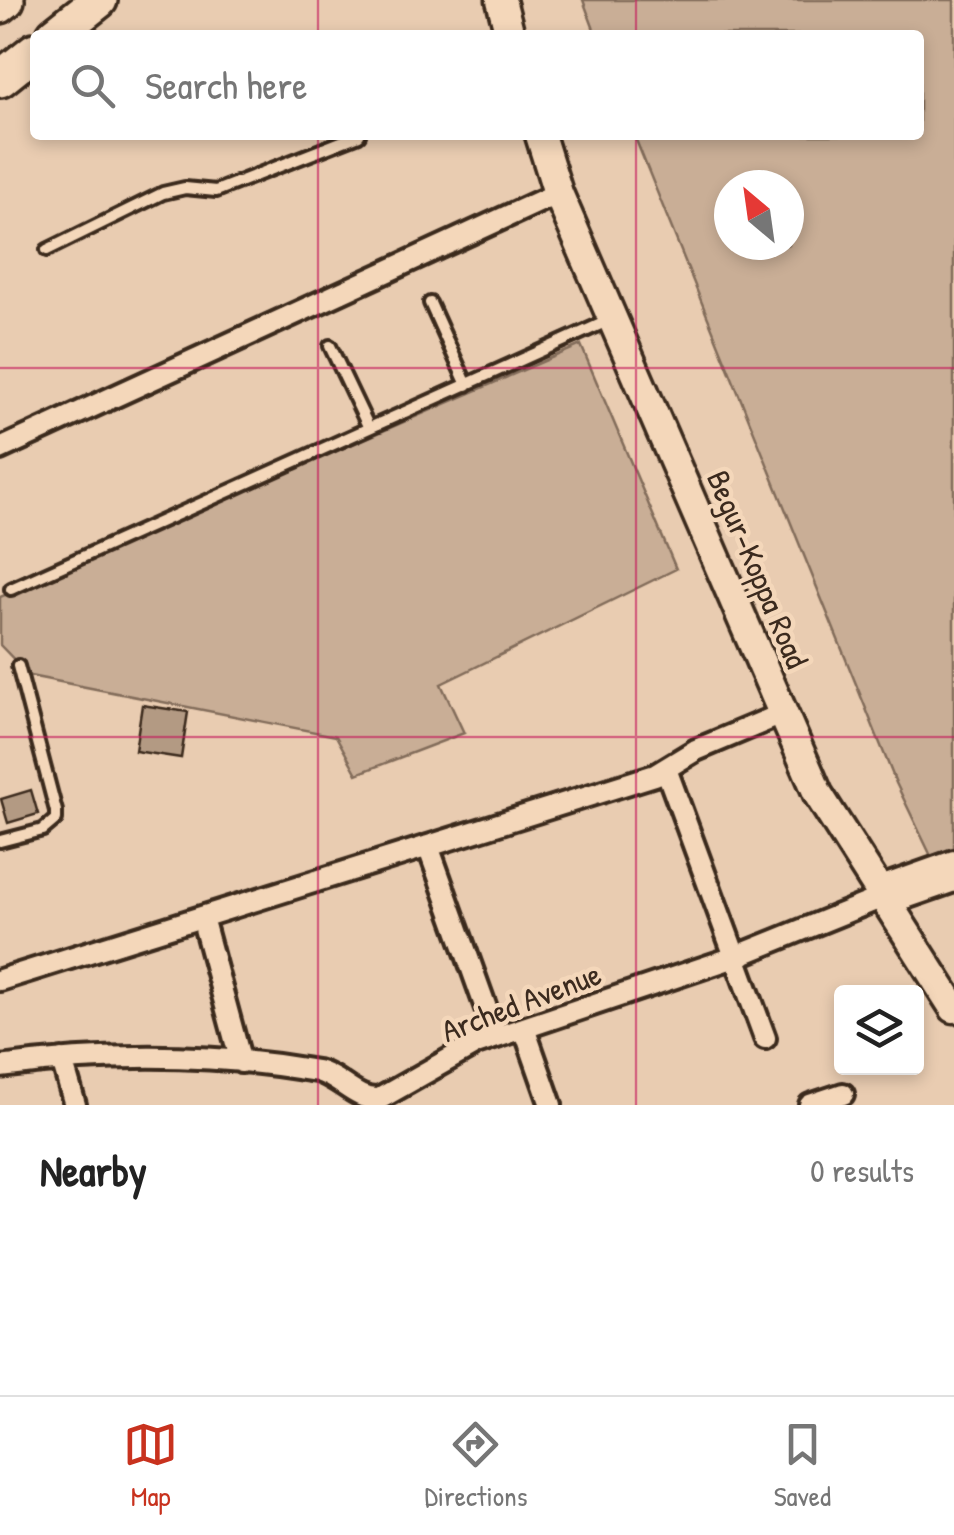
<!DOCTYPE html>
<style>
:root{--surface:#fff;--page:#f6f6f6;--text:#222;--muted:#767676;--line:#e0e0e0;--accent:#c8321e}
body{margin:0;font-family:"Patrick Hand",sans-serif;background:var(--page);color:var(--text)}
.controls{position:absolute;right:30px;bottom:30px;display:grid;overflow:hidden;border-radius:10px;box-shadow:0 5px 15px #0003}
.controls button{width:90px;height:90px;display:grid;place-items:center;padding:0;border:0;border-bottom:2px solid var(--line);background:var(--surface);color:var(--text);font:50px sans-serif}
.compass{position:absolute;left:714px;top:170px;width:90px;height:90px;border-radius:50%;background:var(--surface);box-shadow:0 5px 15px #0003;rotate:331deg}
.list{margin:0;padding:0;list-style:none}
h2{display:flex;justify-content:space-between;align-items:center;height:130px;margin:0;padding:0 40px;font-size:42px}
h2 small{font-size:32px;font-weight:400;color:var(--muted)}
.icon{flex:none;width:55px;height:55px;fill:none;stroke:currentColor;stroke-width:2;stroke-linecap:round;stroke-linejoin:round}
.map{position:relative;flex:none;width:954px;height:1105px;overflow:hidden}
.search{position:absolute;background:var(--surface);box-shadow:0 5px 15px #0003;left:30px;right:30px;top:30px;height:110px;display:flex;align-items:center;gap:25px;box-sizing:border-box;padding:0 35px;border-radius:10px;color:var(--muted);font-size:38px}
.sheet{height:290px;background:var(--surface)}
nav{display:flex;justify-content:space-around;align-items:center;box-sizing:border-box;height:140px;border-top:2px solid var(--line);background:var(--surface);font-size:28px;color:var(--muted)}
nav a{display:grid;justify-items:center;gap:5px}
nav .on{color:var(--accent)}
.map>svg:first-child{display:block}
.green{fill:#c9ae96;stroke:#826c5a;stroke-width:2.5;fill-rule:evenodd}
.building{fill:#b39a83;stroke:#3b2a1e;stroke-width:2.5}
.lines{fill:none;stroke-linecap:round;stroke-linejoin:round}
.lane-casing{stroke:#3b2a1e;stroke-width:18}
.street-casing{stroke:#3b2a1e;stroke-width:28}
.secondary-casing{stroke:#3b2a1e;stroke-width:35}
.highway-casing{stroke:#3b2a1e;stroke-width:42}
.lane{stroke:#f4d7ba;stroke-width:10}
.street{stroke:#f4d7ba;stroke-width:20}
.secondary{stroke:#f4d7ba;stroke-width:28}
.highway{stroke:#f4d7ba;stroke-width:35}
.grid{fill:none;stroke:#c2185b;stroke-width:2.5;stroke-opacity:0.55}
.labels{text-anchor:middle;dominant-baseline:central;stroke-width:9;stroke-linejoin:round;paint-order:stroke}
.street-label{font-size:32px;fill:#3b2a1e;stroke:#f4d7ba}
</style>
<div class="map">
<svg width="954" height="1105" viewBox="0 0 954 1105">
<rect width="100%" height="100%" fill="#e9ccb1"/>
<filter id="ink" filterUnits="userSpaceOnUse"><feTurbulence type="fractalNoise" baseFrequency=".01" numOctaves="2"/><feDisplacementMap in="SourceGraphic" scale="20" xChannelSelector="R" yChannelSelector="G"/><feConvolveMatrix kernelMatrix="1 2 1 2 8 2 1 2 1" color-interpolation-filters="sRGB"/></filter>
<g filter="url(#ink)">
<path class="green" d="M583,0H954V848L931,856L896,783L634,135H919V35H596ZM729,185H789V245H729Z
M581,345L676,569L441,684L464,733L357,774L336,736L30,676L0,645V597Z"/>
<path class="building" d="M142,705L188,712L181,758L135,751Z
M31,790L38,814L8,823L1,799Z"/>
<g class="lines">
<defs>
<path id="lane" d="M47,250L163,193L185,188L216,191L359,135
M430,303L467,385
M330,346L369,428
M11,589L612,319
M0,841L43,830L56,819V811L18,666"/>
<path id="street" d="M0,449L558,193
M666,769L765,1038
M428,846L496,1036
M878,888L954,861
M888,904L954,881
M202,917L241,1062
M0,980L655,775L696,750L782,714
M524,1028L551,1105
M62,1060L75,1105
M0,1067C104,1053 214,1053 317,1071C339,1076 356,1101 379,1099L476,1044L735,957L883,897
M810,1105L843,1094"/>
<path id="secondary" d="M501,0L510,35
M540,135L558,193L818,794L954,1008"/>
<path id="highway" d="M0,5L6,0
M55,35L99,0
M0,79L35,51"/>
</defs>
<use href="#lane" class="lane-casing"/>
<use href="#street" class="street-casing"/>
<use href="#secondary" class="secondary-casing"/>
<use href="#highway" class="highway-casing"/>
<use href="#lane" class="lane"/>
<use href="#street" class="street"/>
<use href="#secondary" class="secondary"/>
<use href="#highway" class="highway"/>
</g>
</g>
<path class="grid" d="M318,0V35M636,0V35M318,135V1105M636,135V1105M0,368H954M0,737H954"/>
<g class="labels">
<g class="street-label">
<text transform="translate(758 569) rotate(67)">Begur-Koppa Road</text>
<text transform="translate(521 1002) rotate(-21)">Arched Avenue</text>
</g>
</g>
</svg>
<div class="controls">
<button><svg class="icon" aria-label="layers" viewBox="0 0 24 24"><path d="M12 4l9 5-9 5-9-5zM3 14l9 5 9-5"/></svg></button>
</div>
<svg class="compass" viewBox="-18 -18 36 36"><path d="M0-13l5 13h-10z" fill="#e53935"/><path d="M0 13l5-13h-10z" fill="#767676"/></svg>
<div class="search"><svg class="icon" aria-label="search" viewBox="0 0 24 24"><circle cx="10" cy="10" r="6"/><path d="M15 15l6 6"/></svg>Search here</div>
</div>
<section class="sheet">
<h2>Nearby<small>0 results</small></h2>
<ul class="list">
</ul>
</section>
<nav>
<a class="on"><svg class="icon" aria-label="map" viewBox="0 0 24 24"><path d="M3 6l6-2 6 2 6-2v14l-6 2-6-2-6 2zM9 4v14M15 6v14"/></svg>Map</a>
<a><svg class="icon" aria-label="directions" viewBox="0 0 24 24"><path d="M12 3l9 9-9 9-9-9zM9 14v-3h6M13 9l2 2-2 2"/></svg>Directions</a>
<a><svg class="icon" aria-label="saved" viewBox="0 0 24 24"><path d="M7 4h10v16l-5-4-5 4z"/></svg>Saved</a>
</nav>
